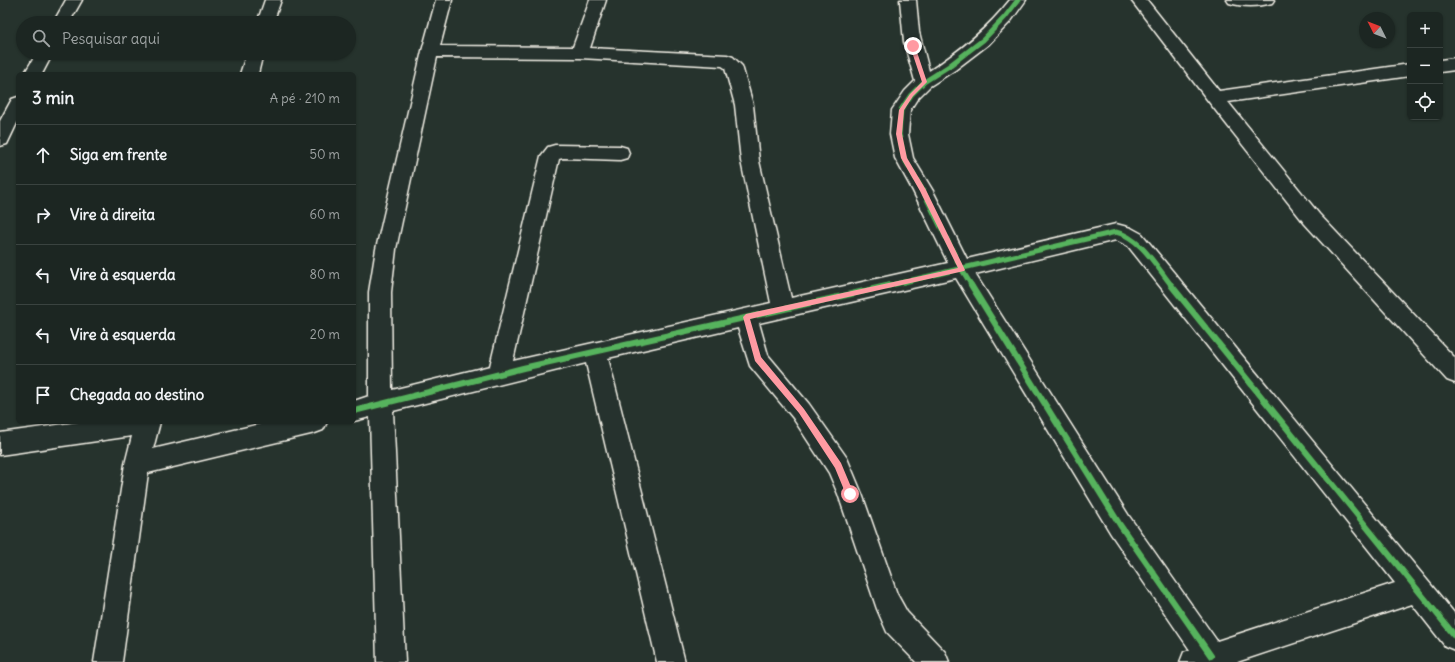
<!DOCTYPE html>
<html lang="pt">
<meta charset="utf-8">
<style>
:root{--surface:#1c2622;--page:#252e2a;--text:#f1f3f6;--muted:#a0a5a5;--line:#3a4340}
body{margin:0;font-family:Delius,sans-serif;background:var(--page);color:var(--text)}
.controls{position:absolute;right:12px;top:12px;display:grid;overflow:hidden;border-radius:6px;box-shadow:0 1px 3px #0004}
.controls button{width:36px;height:36px;display:grid;place-items:center;padding:0;border:0;border-bottom:1px solid var(--line);background:var(--surface);color:var(--text);font:20px sans-serif}
.compass{position:absolute;left:1359px;top:12px;width:36px;height:36px;border-radius:50%;background:var(--surface);box-shadow:0 1px 3px #0004;rotate:312deg}
.stop{position:absolute;width:12px;height:12px;margin:-9px;border:3px solid #ff9aa2;border-radius:50%;background:#fff}
.stop.end{background:#ff9aa2;border-color:#fff;box-shadow:0 1px 4px #0008}
.list{margin:0;padding:0;list-style:none}
h2{display:flex;justify-content:space-between;align-items:center;height:52px;margin:0;padding:0 16px;font-size:17px}
h2 small{font-size:13px;font-weight:400;color:var(--muted)}
.list li{display:grid;grid-template-columns:26px 1fr auto;gap:12px;align-items:center;box-sizing:border-box;height:60px;padding:0 16px;border-top:1px solid var(--line)}
.list b{display:block;font-size:15px;white-space:nowrap}
.list em{font-size:13px;font-style:normal;color:var(--muted)}
.icon{flex:none;width:22px;height:22px;fill:none;stroke:currentColor;stroke-width:2;stroke-linecap:round;stroke-linejoin:round}
.map{position:relative;flex:none;width:1455px;height:662px;overflow:hidden}
.search{position:absolute;background:var(--surface);box-shadow:0 1px 3px #0004;left:16px;top:16px;width:340px;height:44px;display:flex;align-items:center;gap:10px;box-sizing:border-box;padding:0 14px;border-radius:22px;color:var(--muted);font-size:15px}
.panel{position:absolute;background:var(--surface);box-shadow:0 1px 3px #0004;left:16px;top:72px;width:340px;height:352px;border-radius:6px}
.map>svg:first-child{display:block}
.lines{fill:none;stroke-linecap:round;stroke-linejoin:round}
.minor-casing{stroke:#f4f1e8;stroke-width:3}
.minor{fill:#26332d;fill-rule:evenodd}
.cycleway-far1-casing{stroke:#26332d;stroke-width:7}
.cycleway-casing{stroke:#26332d;stroke-width:9}
.cycleway-far1{stroke:#56b35d;stroke-width:5}
.cycleway{stroke:#56b35d;stroke-width:6}
.route{fill:#ff9aa2}
</style>
<div class="map">
<svg width="1455" height="662" viewBox="0 0 1455 662">
<rect width="100%" height="100%" fill="#26332d"/>
<filter id="ink" filterUnits="userSpaceOnUse"><feTurbulence type="fractalNoise" baseFrequency=".025" numOctaves="2"/><feDisplacementMap in="SourceGraphic" scale="8" xChannelSelector="R" yChannelSelector="G"/><feConvolveMatrix kernelMatrix="1 2 1 2 8 2 1 2 1" color-interpolation-filters="sRGB"/></filter>
<g filter="url(#ink)">
<g class="lines">
<defs>
<path id="minor" d="M66,0H82L69,23H53Z
M265,0H281L273,23H257Z
M436,0H452L440,46L573,47L590,0H606L590,48L727,55L733,57L742,66L753,105L759,161L791,298L948,263L913,191L895,158L890,134L892,110L905,91L915,81L904,42L900,0H916L919,32L929,71C960,51 987,29 1010,0H1026L1011,21L989,44L955,70L930,86L917,99L910,110L908,134L913,158L933,191L967,259L1116,224L1131,228L1142,234L1455,614V650L1445,646L1412,604L1237,662H1180L1184,652L1190,650L1111,534L956,278L759,323L768,355L809,404L847,458L862,494L897,594L907,612L945,652L949,662H916L887,632L877,609L838,494L829,473L793,418L750,366L738,328L608,358L685,662H657L586,363L393,411L405,662H377L370,417L354,421V401L369,396V292L376,249L422,51ZM437,57L580,58L722,66L725,68L735,105L741,161L771,303L513,361L559,159L563,158L620,160L627,158L629,153L627,148L620,146L555,145L548,147L541,156L490,366L392,390L391,292L396,249ZM1116,240L1128,246L1395,583L1217,641L1129,516L975,274Z
M1131,0H1147L1219,91L1410,64V76L1228,102L1319,214L1455,358V383L1447,380L1305,224L1209,102Z
M1227,0H1274L1272,3C1259,7 1242,7 1229,3Z
M37,53H53L42,74H24Z
M247,53H263L258,74H240Z
M1455,58V70L1440,72V60Z
M18,97V121L7,144L0,146V121L12,99Z
M79,422H160L153,449L269,422H327L323,430L315,433L148,473L122,662H94L125,464L132,436L0,455V433Z"/>
</defs>
<use href="#minor" class="minor-casing"/>
<use href="#minor" class="minor"/>
<defs>
<path id="cycleway-far1" d="M887,286L1116,232C1141,238 1156,266 1172,286
M972,286L962,270L923,191L904,158L899,134L901,110L911,95L924,82L949,66L983,40L1005,17L1018,0"/>
<path id="cycleway" d="M971,285L1120,525L1211,656
M1171,285L1455,636
M354,411L523,368L891,285"/>
</defs>
<use href="#cycleway-far1" class="cycleway-far1-casing"/>
<use href="#cycleway" class="cycleway-casing"/>
<use href="#cycleway-far1" class="cycleway-far1"/>
<use href="#cycleway" class="cycleway"/>
</g>
</g>
<path class="route" d="M913,44L915,46L927,82L913,96L904,110L902,134L907,158L926,190L965,270L964,271L750,319L761,357L804,409L841,463L854,494L850,498L847,497L835,468L799,413L755,361L743,317L746,314L958,268L920,191L901,158L896,134L899,110L910,94L922,82L910,46Z"/>
</svg>
<div class="controls">
<button>+</button>
<button>−</button>
<button><svg class="icon" aria-label="locate" viewBox="0 0 24 24"><circle cx="12" cy="12" r="6"/><path d="M12 2v4M12 18v4M2 12h4M18 12h4"/></svg></button>
</div>
<svg class="compass" viewBox="-18 -18 36 36"><path d="M0-13l5 13h-10z" fill="#e53935"/><path d="M0 13l5-13h-10z" fill="#a0a5a5"/></svg>
<div class="stop" style="left:850px;top:494px"></div>
<div class="stop end" style="left:913px;top:46px"></div>
<div class="search"><svg class="icon" aria-label="search" viewBox="0 0 24 24"><circle cx="10" cy="10" r="6"/><path d="M15 15l6 6"/></svg>Pesquisar aqui</div>
<section class="panel">
<h2>3 min<small>A pé · 210 m</small></h2>
<ul class="list">
<li><svg class="icon" aria-label="ahead" viewBox="0 0 24 24"><path d="M12 20V5M6 11l6-6 6 6"/></svg><div><b>Siga em frente</b></div><em>50 m</em></li>
<li><svg class="icon" aria-label="right" viewBox="0 0 24 24"><path d="M7 20v-9h11M14 6l5 5-5 5"/></svg><div><b>Vire à direita</b></div><em>60 m</em></li>
<li><svg class="icon" aria-label="left" viewBox="0 0 24 24"><path d="M17 20v-9H6M10 6l-5 5 5 5"/></svg><div><b>Vire à esquerda</b></div><em>80 m</em></li>
<li><svg class="icon" aria-label="left" viewBox="0 0 24 24"><path d="M17 20v-9H6M10 6l-5 5 5 5"/></svg><div><b>Vire à esquerda</b></div><em>20 m</em></li>
<li><svg class="icon" aria-label="arrive" viewBox="0 0 24 24"><path d="M6 21V4h12l-3 4 3 4H6"/></svg><div><b>Chegada ao destino</b></div></li>
</ul>
</section>
</div>
